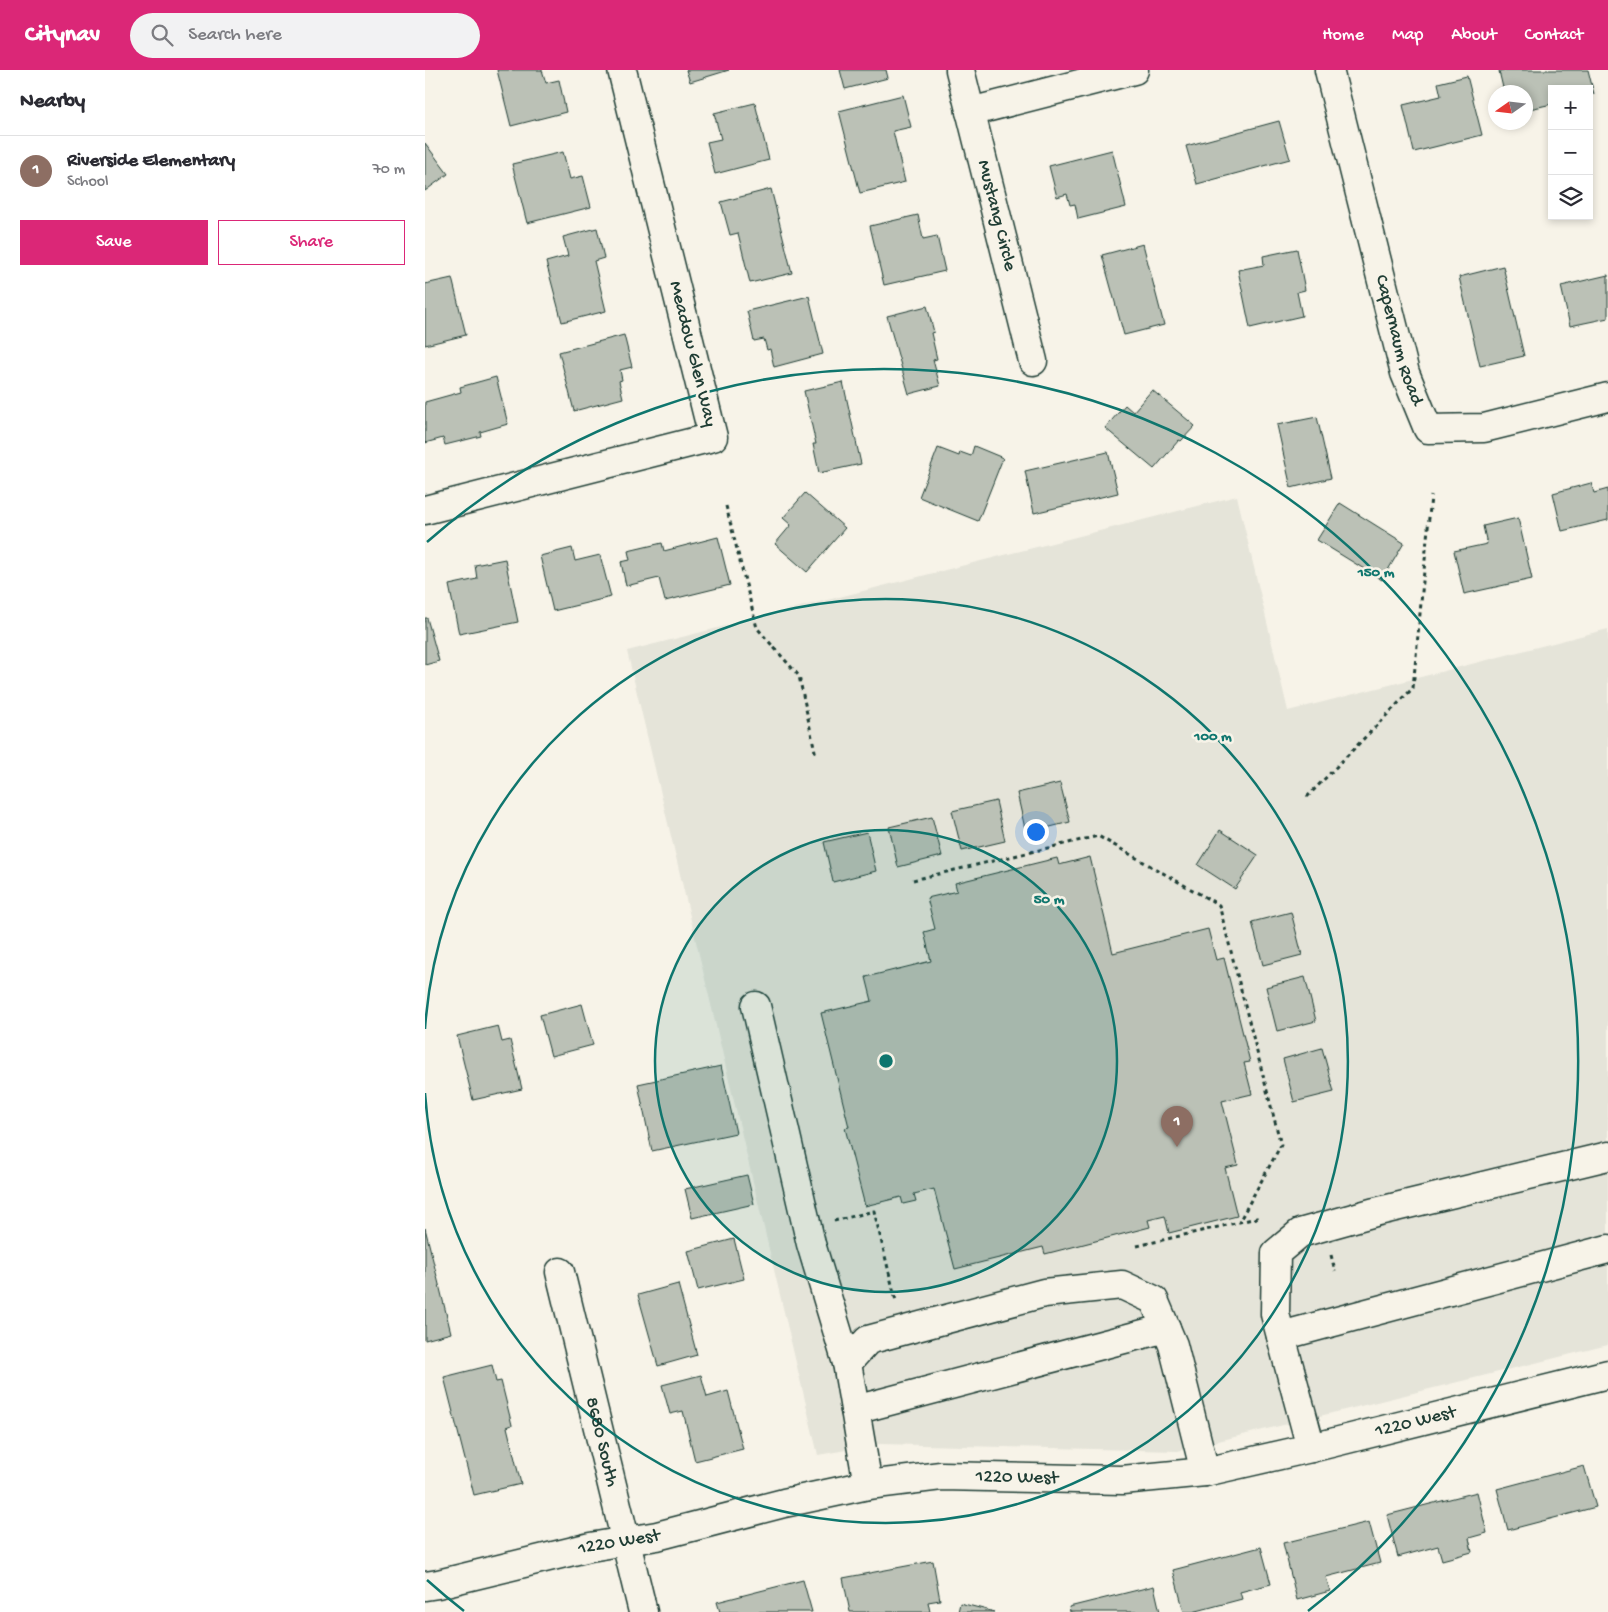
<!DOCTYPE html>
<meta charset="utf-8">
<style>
:root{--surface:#fff;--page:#f2f2f3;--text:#2b2b33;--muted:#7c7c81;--line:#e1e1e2;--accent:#db2777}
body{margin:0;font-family:"Gochi Hand",sans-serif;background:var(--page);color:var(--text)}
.controls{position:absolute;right:15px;top:15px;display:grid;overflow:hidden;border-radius:0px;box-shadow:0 2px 8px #0003}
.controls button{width:45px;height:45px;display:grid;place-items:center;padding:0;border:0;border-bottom:1px solid var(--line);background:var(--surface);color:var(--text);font:25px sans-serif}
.compass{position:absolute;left:1063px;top:15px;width:45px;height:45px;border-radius:50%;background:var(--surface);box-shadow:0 2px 8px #0003;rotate:256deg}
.you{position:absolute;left:610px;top:761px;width:18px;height:18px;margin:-12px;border:4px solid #fff;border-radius:50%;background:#1a73e8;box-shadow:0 0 0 8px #1a73e833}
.badge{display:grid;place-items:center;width:32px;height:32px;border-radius:50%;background:var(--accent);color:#fff;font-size:16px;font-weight:700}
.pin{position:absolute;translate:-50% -41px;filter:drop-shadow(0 1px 2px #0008)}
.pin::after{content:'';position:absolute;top:26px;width:18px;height:15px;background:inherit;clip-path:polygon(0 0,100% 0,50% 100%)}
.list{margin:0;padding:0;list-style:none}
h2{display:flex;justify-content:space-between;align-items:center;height:65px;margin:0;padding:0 20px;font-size:21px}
h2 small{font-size:16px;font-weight:400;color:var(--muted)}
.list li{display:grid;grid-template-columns:32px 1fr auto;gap:15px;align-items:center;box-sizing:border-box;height:70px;padding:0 20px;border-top:1px solid var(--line)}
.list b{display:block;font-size:19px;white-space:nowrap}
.list p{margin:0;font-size:16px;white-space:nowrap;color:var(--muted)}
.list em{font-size:16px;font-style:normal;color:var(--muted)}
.actions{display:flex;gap:10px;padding:15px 20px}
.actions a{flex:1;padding:11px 0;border:1px solid var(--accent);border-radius:0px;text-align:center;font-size:18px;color:var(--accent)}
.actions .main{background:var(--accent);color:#fff}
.icon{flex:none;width:28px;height:28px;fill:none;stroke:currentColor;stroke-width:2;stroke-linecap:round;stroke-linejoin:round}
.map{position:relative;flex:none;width:1183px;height:1542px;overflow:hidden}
header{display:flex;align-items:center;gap:30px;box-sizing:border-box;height:70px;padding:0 25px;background:var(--accent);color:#fff}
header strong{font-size:24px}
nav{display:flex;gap:28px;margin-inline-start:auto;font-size:18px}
.search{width:350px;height:45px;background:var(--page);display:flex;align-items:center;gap:12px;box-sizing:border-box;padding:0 18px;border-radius:28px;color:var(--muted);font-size:19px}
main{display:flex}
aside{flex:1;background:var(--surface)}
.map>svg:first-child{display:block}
.built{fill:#e5e4d9}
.building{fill:#bbc1b6;stroke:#1f3d34}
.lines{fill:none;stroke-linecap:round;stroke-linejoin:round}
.minor-casing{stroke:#1f3d34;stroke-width:31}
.path{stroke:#1f3d34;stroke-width:3;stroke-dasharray:4 4;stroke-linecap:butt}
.minor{stroke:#f7f3e8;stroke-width:28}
.ring{fill:none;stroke:#0f766e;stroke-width:2.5}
.labels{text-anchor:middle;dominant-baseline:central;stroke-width:5;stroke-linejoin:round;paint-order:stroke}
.street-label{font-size:19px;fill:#1f3d34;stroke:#f7f3e8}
.centre{fill:#0f766e;stroke:#f7f3e8;stroke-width:2.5}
.ring-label{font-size:15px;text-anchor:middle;font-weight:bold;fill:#0f766e;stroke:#f7f3e8;stroke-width:5;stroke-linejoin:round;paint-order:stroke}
</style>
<header>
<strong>Citynav</strong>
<div class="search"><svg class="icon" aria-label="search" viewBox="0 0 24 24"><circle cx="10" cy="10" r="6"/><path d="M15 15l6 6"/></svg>Search here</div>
<nav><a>Home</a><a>Map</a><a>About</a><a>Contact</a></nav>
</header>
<main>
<aside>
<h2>Nearby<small></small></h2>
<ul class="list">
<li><span class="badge" style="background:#8d6e63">1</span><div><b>Riverside Elementary</b><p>School</p></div><em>70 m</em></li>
</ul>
<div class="actions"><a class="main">Save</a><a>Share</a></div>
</aside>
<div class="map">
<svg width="1183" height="1542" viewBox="0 0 1183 1542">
<rect width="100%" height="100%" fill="#f7f3e8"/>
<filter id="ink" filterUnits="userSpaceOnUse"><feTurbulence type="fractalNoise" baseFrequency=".02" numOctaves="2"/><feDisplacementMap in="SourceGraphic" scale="10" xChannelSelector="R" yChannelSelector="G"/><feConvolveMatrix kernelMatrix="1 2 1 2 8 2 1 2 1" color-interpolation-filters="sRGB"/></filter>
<g filter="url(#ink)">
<path class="built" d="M812,426L863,641L1183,559V1275L753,1381L455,1374L393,1385L202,581Z"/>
<path class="building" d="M72,0H117L121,13L134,10L141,42L86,56Z
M261,0H304L265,12Z
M415,0H461L463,8L420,19Z
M1080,0H1163L1169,24L1164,25V19H1127V34L1100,40V22H1079L1074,1Z
M1042,6L1057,65L989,82L978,35L1016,26L1013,13Z
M478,25L486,57L468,61L480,112L435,123L414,41Z
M330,33L344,90L290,104L282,72L296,69L289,43Z
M854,51L865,89L772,114L761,76Z
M0,73L23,104L0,121Z
M687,80L701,137L653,149L650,134L645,135L642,124L632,127L624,96Z
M138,82L145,109L158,106L166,137L102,153L87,94Z
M346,119L367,203L325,213L313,163L305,165L296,132Z
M493,145L498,169L512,166L520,201L459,215L445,156Z
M172,158L179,188L169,191L181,241L137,252L121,192L143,186L138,167Z
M718,174L739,255L699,265L677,185Z
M872,179L880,220L872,222L877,246L825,258L813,200L839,195L838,186Z
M1078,196L1099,286L1055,296L1034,207Z
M1183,205V248L1145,256L1136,216Z
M27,208L41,265L0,275V214Z
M384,226L398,284L349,297L345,279L342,280L339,269L329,271L322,241Z
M502,236L509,262L506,263L512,289L508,290L515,316L484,324L462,246Z
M199,265L207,297L195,300L197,310L194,311L198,328L149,341L134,282Z
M71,307L83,354L55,362L56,366L20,375L18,368L0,373V332L36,322L35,317Z
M418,312L436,394L394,403L388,374H391L379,321Z
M727,320L770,356L756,371L754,370L729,399L680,358L700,335L708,342Z
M892,347L906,408L866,418L852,355Z
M549,376L578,388L553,451L494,427L513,378L534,386L535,382L546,386Z
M683,382L693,423L609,443L600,401Z
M1166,413L1169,423L1183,419V450L1137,461L1128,423Z
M380,423L420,458L382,502L350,474L366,455L358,448Z
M915,433L979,473L957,510L892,470Z
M1093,448L1107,509L1039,524L1029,481L1062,474L1058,456Z
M293,467L305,515L240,531L234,508L201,516L196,492L205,490L203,481L237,473L239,481Z
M147,478L150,491L175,485L186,527L128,541L115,486Z
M80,489L93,552L34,564L24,515L52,509L50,495Z
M0,548H2L14,591L0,595Z
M635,713L645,752L601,763L592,723Z
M571,731L580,771L537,781L527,741Z
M507,747L517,786L473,797L464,757Z
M795,760L833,785L810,819L773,795Z
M442,762L451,801L408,812L399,772Z
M665,787L688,883L783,859L791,890L799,888L825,992L819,993L827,1024L797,1031L813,1095L800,1098L812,1146L744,1163L740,1146L723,1150L725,1157L620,1184L618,1177L530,1199L509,1119L489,1124L491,1131L478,1134L476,1127L440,1136L420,1058L424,1057L396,943L447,931L441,907L506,891L499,862L510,859L502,828L532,821L530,813L632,788L634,795Z
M866,842L877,885L838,895L827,852Z
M880,907L891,951L852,961L841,917Z
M157,934L168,975L126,986L115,945Z
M73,956L77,972L85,970L97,1019L48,1030L32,966Z
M897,978L909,1022L869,1032L858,989Z
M296,996L311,1063L227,1081L213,1014Z
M322,1105L329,1134L267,1148L260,1119Z
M0,1158L26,1263L0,1270Z
M309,1169L319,1209L273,1220L263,1181Z
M253,1214L272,1285L233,1296L213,1225Z
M67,1295L71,1312L76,1311L87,1355L82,1357L96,1414L49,1425L19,1307Z
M276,1305L282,1327L303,1321L318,1379L270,1391L258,1341L245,1344L237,1315Z
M1159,1396L1171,1437L1083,1460L1072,1419Z
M1052,1422L1062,1463L1044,1468L1047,1482L1017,1490L1013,1476L973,1487L962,1445Z
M944,1452L955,1493L901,1507L905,1521L872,1530L858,1473Z
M836,1477L846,1514L815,1522L817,1529L768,1542H759L748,1500Z
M508,1491L515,1530L503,1532L505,1542H425L418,1508Z
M378,1510L387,1542H295L292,1532Z
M729,1516L735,1542H645L644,1537Z
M535,1533L570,1542H533Z"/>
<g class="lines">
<defs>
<g id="minor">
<path id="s1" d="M535,0L608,291"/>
<path id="s2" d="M904,0L980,303L1003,359L1059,358L1183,327"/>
<path d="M545,42L709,0"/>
<path d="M0,440L288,367L197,0"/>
<path d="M331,936L386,1174L422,1293"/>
<path id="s3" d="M135,1202L218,1542"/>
<path d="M856,1266L1183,1179"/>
<path d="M430,1340L741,1258"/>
<path d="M886,1378L850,1244L851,1183L875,1163L950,1142L1183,1086"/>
<path d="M443,1415L422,1293L443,1270L619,1223L697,1215L729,1230L748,1275L780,1402"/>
<path id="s4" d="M0,1516L13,1514L165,1477L232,1466L359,1433L443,1415L516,1406L697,1410L780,1402L886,1378L1183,1304"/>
</g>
</defs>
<use href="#minor" class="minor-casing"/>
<path class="path" d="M301,436L332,558L374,606L391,686
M882,727L988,618L1006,426
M488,810L673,766L794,835L856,1075L814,1152
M409,1151L449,1141L471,1231
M712,1176L836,1147
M906,1185L910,1201"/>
<use href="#minor" class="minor"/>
</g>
</g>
<circle cx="461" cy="991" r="231" fill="#0f766e" fill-opacity=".12"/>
<g class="ring">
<circle cx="461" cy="991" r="231"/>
<path d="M0 959A462 462 0 1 1 0 1023"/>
<path d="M39 1541A693 693 0 0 1 2 1510M2 472A693 693 0 1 1 883 1541"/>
</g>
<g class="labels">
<g class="street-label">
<text stroke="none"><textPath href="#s1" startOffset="150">Mustang Circle</textPath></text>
<text stroke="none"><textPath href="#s2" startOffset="279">Capernaum Road</textPath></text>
<text transform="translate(267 284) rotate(76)">Meadow Glen Way</text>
<text stroke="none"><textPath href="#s4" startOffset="1009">1220 West</textPath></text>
<text stroke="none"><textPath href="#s3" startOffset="175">8680 South</textPath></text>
<text stroke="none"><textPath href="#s4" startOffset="604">1220 West</textPath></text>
<text stroke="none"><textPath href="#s4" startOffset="199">1220 West</textPath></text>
</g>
</g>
<circle cx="461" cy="991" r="8" class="centre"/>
<g class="ring-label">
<text x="951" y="506">150 m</text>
<text x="788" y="670">100 m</text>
<text x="624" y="833">50 m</text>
</g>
</svg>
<div class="controls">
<button>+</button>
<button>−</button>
<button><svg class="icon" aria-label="layers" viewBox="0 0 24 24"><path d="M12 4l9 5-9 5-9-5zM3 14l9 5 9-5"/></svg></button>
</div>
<svg class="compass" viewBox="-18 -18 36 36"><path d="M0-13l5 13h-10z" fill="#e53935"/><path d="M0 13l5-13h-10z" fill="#7c7c81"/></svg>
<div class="you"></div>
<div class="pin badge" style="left:752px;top:1077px;background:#8d6e63">1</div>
</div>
</main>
